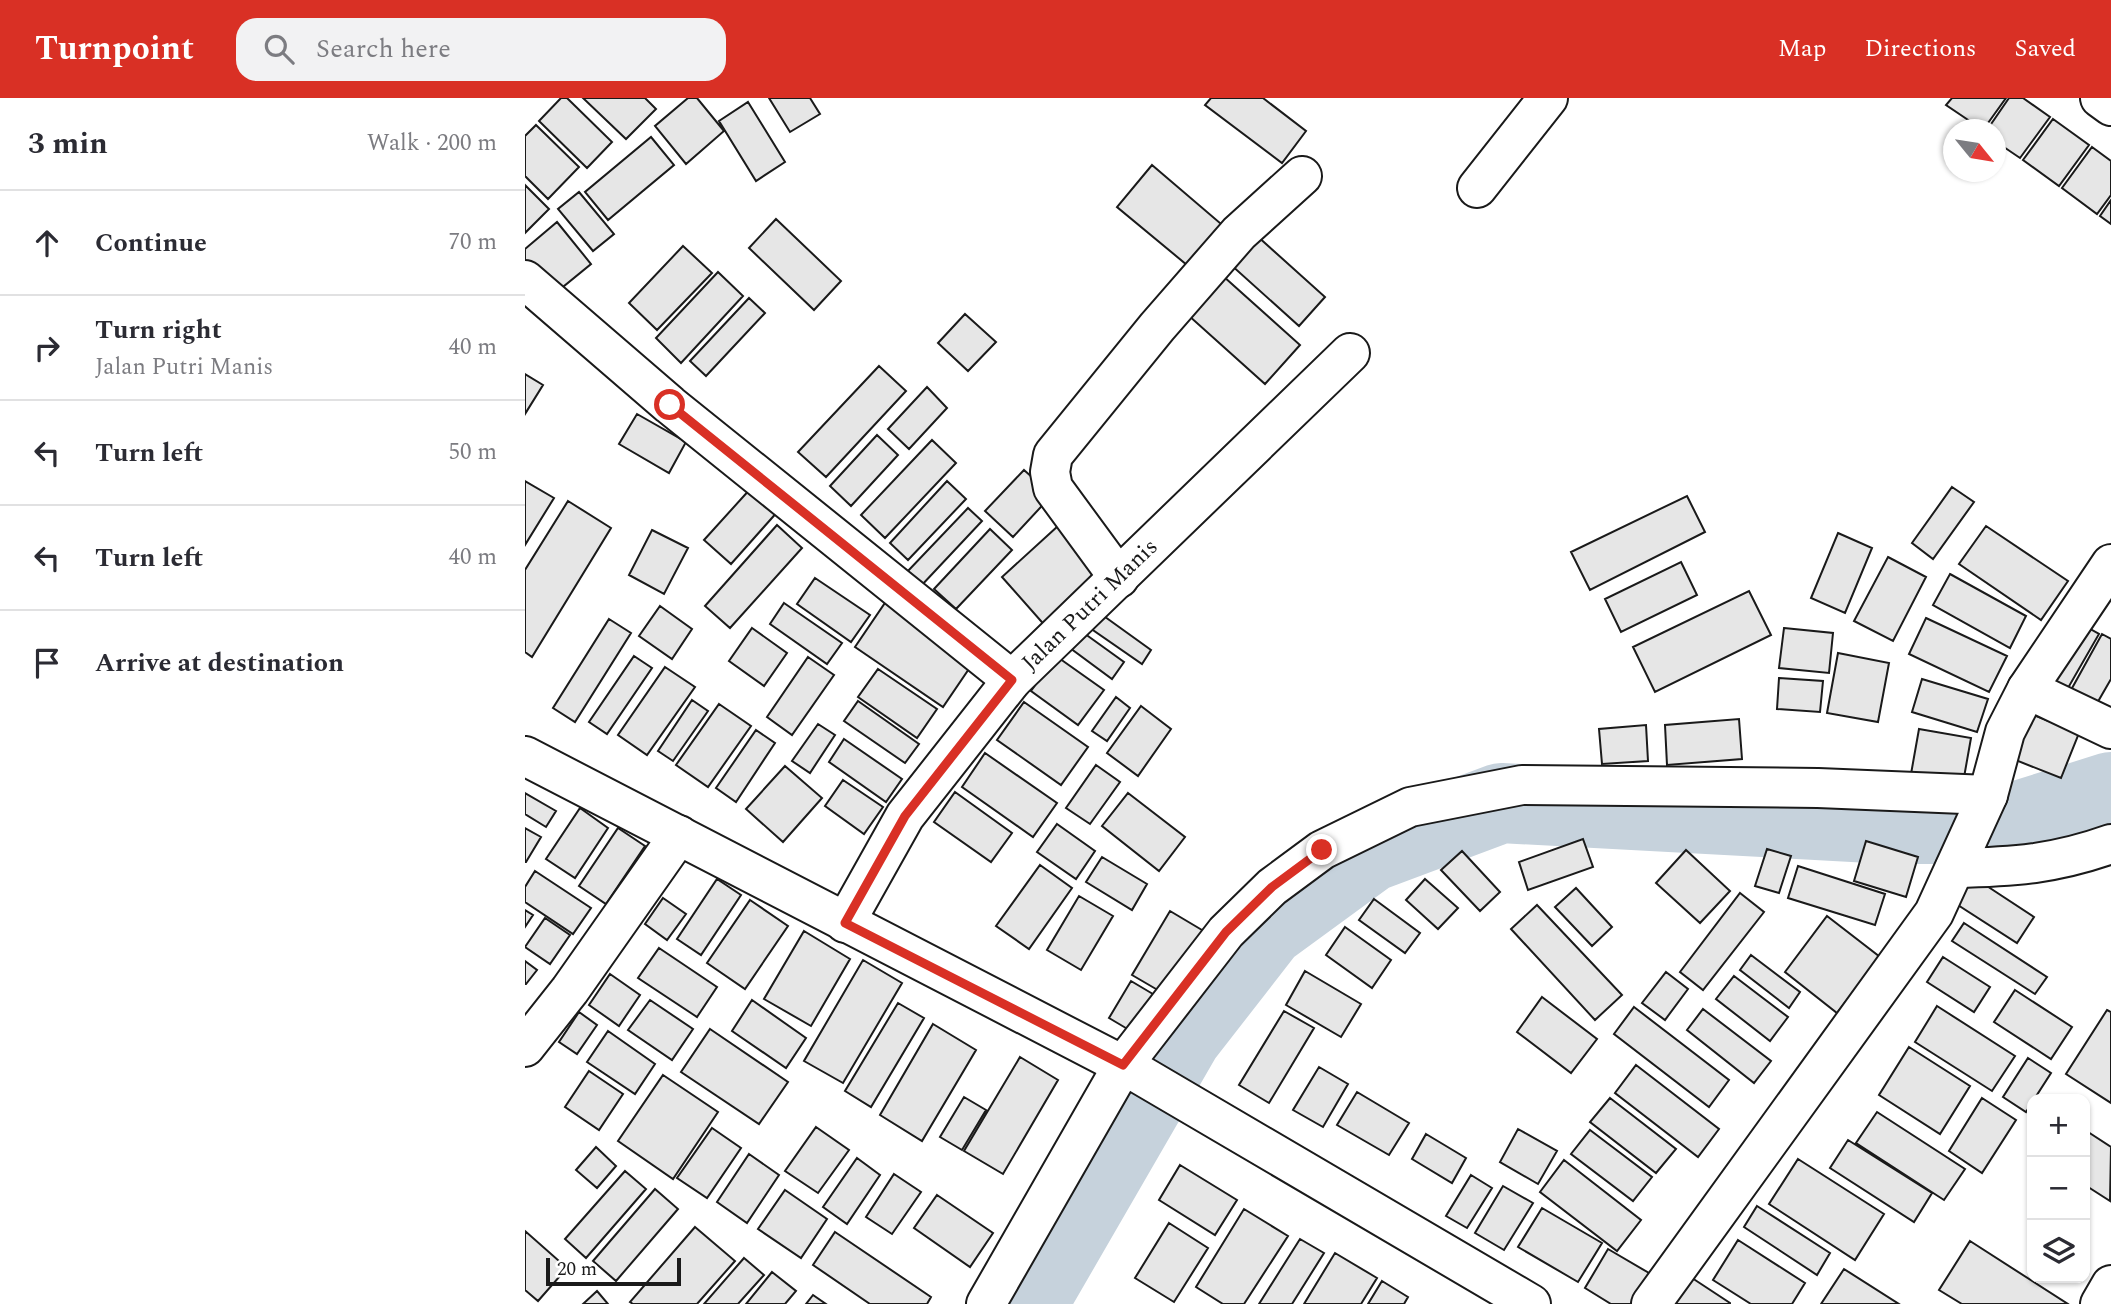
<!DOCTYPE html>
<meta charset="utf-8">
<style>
:root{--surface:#fff;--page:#f2f2f3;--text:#2b2b33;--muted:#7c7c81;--line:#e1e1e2;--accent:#d93025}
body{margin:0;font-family:Spectral,serif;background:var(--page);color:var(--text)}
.controls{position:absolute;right:21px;bottom:21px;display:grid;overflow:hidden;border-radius:14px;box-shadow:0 2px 5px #0004}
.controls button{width:63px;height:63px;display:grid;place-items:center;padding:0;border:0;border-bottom:2px solid var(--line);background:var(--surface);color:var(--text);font:35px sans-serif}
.compass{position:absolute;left:1418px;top:21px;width:63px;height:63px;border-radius:50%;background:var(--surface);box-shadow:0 2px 5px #0004;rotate:120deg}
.scale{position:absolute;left:21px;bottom:18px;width:135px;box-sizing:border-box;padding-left:7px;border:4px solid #1a1a1a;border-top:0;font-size:19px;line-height:24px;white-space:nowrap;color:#1a1a1a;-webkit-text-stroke:5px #fff;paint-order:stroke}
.stop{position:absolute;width:21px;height:21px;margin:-16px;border:5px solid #d93025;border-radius:50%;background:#fff}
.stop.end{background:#d93025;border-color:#fff;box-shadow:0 2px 7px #0008}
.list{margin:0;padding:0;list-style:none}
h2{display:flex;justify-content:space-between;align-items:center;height:91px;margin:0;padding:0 28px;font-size:30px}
h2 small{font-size:23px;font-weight:400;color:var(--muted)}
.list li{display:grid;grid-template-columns:46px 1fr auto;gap:21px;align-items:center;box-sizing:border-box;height:105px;padding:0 28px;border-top:2px solid var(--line)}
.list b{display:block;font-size:26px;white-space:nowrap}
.list p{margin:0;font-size:23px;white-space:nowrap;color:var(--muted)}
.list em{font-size:23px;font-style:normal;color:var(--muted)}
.icon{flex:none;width:38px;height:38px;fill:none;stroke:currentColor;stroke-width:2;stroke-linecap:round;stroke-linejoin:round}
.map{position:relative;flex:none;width:1586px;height:1206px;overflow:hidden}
header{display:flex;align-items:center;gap:42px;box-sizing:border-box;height:98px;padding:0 35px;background:var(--accent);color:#fff}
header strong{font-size:33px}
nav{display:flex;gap:38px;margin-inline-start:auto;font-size:24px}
.search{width:490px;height:63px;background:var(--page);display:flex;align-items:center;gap:18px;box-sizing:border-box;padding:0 24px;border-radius:21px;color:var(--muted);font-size:26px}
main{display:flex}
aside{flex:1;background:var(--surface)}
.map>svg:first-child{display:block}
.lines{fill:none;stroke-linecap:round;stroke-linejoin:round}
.river{stroke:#c6d2dc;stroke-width:80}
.building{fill:#e6e6e6;stroke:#1a1a1a;stroke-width:2}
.street-casing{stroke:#1a1a1a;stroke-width:42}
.street{stroke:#fff;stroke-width:38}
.route{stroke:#d93025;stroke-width:9}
.labels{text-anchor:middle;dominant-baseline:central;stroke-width:5;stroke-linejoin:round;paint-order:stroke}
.street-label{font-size:23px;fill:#1a1a1a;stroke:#fff}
</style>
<header>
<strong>Turnpoint</strong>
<div class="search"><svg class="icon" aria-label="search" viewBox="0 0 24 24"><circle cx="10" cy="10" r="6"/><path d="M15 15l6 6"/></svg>Search here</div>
<nav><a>Map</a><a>Directions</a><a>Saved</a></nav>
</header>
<main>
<aside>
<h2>3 min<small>Walk · 200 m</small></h2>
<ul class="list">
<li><svg class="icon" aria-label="ahead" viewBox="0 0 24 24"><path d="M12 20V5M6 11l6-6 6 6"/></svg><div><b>Continue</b></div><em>70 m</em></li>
<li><svg class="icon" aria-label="right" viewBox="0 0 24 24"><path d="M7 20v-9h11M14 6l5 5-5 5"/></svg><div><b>Turn right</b><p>Jalan Putri Manis</p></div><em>40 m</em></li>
<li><svg class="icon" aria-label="left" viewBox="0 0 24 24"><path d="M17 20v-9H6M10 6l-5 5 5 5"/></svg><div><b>Turn left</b></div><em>50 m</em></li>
<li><svg class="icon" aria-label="left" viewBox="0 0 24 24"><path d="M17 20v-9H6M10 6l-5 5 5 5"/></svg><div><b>Turn left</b></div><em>40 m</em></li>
<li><svg class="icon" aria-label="arrive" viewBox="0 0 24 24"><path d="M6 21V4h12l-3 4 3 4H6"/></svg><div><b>Arrive at destination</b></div></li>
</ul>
</aside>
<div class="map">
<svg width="1586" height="1206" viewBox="0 0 1586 1206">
<rect width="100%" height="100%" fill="#fff"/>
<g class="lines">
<path class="river" d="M502,1206L657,938L741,830L845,754L976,705L1365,726H1484L1586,694"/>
</g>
<path class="building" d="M36,0H42L87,44L62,70L14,23Z
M58,0H120L131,11L101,41Z
M163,0H172L199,33L161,66L130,28Z
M244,0H285L295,16L265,34Z
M686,0H738L781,33L757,65L680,7Z
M1427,0H1481L1458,32L1421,7Z
M1484,0H1498L1525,19L1495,60L1470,43V32H1462Z
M223,4L260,64L231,83L194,23Z
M1528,21L1564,47L1534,88L1498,62Z
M11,27L54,69L23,101L0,78V38Z
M126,39L149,67L83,122L60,94Z
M1567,49L1586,63V97L1572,116L1537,90Z
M627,67L702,131L668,172L592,109Z
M0,87L24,111L0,135Z
M54,94L89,136L68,153L33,111Z
M1586,102V126L1575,118Z
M251,121L316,183L289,212L224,150Z
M32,124L66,166L28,197L0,164V151Z
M731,137L800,199L774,228L705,166Z
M158,148L187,175L132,232L104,205Z
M193,174L218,198L156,265L131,240Z
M698,178L775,247L740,286L663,217Z
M224,200L240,215L181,278L165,263Z
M440,216L471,244L443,273L413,245Z
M354,268L381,293L301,379L273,354Z
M0,276L18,287L0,316Z
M402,289L422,310L384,351L363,331Z
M112,316L161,344L144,375L94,346Z
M352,337L373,357L326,408L305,388Z
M407,342L431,365L360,440L336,417Z
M499,372L527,397L488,439L460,413Z
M0,383L29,400L0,447Z
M422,383L441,401L383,462L365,445Z
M227,389L254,412L206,466L179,442Z
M1427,389L1449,404L1408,461L1387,445Z
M1162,398L1180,434L1065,492L1046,454Z
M43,403L86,430L7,559L0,554V472Z
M443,410L457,423L395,489L381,475Z
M252,427L277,450L205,530L180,508Z
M533,428L578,480L523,531L477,479Z
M1461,428L1543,483L1516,522L1434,466Z
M465,431L487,452L431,511L409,491Z
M127,432L163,450L139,496L104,477Z
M1313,435L1347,450L1320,515L1286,500Z
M1363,459L1401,479L1368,543L1329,523Z
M1156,464L1172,497L1096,534L1080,501Z
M1425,476L1501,518L1485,550L1408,507Z
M290,480L345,517L326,544L272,506Z
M1224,493L1246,537L1130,594L1108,549Z
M364,499L452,559L418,609L330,549Z
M259,505L317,545L302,566L245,526Z
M135,508L167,531L147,561L114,538Z
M576,516L626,552L617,566L565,530Z
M1401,520L1482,558L1464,594L1384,556Z
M84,521L106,535L50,624L28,610Z
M1551,523L1574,536L1543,590L1520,578Z
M227,530L262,555L239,588L204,563Z
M1259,530L1308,535L1304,575L1254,570Z
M556,533L599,564L587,581L545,550Z
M1577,536L1586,541V581L1571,607L1546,592Z
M1313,555L1364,565L1353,624L1302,615Z
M109,558L127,570L82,636L64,624Z
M531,558L579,592L553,627L506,593Z
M283,559L309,577L267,637L242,619Z
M140,569L170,589L122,657L93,637Z
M353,571L412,611L392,640L333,599Z
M1254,580L1298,583L1295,614L1252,611Z
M1397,581L1463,601L1452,634L1387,614Z
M591,599L605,610L582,643L567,633Z
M167,602L183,613L148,663L133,653Z
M333,603L394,646L380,665L319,623Z
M499,604L563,649L536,687L472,642Z
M194,606L226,628L183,689L151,667Z
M616,608L646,631L613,678L582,655Z
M1506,616L1554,635L1536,680L1488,661Z
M1214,621L1217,661L1142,667L1140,627Z
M293,626L310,637L285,675L267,663Z
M1121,627L1123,663L1077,666L1074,631Z
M1394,631L1446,640L1438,685L1386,676Z
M231,632L250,645L211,704L191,690Z
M319,641L377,681L361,704L304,664Z
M460,655L532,705L508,739L437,689Z
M571,667L595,684L565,726L541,710Z
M260,668L297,700L258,744L221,711Z
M318,682L358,709L339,736L300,708Z
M430,694L487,735L466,764L409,724Z
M0,695L31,713L21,729L0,716Z
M603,695L660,739L634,773L577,728Z
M55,710L83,730L50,780L21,761Z
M532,726L570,753L551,781L512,754Z
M0,730L16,739L1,764H0Z
M93,730L120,748L81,806L54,788Z
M1058,741L1068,769L1003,792L994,764Z
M1341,743L1393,759L1381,799L1329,783Z
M1242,751L1266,758L1254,795L1230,788Z
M1161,752L1205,793L1175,825L1131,785Z
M937,753L975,794L955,813L916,772Z
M577,759L622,786L607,812L561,784Z
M515,767L547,790L504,851L471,828Z
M1273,768L1360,796L1350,827L1263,800Z
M10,773L66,810L48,836L0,804V789Z
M1439,773L1509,819L1492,845L1422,800Z
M192,781L216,797L176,857L152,841Z
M900,781L933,810L913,831L881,802Z
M1051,790L1087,829L1067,848L1030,809Z
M1215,795L1239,814L1178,892L1155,874Z
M554,798L588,818L556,872L522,852Z
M138,800L161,816L142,842L120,826Z
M849,801L895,835L880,855L834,822Z
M225,802L263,828L220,891L182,865Z
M1012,807L1097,897L1070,922L986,831Z
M0,812L8,817L0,829Z
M645,813L682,835L643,898L607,877Z
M1302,818L1355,859L1312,915L1260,874Z
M20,820L45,837L25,866L0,849Z
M1439,825L1522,879L1510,896L1427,843Z
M820,829L866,862L847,890L801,857Z
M279,833L325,861L286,928L239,901Z
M134,850L192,889L172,919L113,880Z
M1226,857L1275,894L1264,910L1215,872Z
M1418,859L1465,889L1449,914L1402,884Z
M338,862L377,885L318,985L279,963Z
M0,863L12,872L1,886H0Z
M780,873L836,906L816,939L761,907Z
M1141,874L1163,891L1140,922L1117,905Z
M85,876L115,897L94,928L64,907Z
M1209,878L1263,919L1245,943L1191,901Z
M606,883L638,902L616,939L584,920Z
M1490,892L1547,929L1526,961L1469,924Z
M1017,899L1072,941L1046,975L992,934Z
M125,902L168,931L147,962L103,932Z
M227,902L281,940L261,970L207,933Z
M373,905L399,920L346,1009L320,993Z
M1412,908L1490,958L1467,993L1390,944Z
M1109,909L1204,982L1184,1009L1089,936Z
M1178,911L1246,963L1229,985L1162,932Z
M1582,912L1586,914V1005L1541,976Z
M759,913L789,930L744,1005L714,987Z
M54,914L72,927L52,956L34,944Z
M408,926L451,952L397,1043L355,1017Z
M185,931L263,984L234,1026L156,974Z
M83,933L130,966L110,996L62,964Z
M1384,949L1445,988L1415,1036L1354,997Z
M495,959L533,982L478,1076L439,1053Z
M1503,960L1526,975L1501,1014L1478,999Z
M1111,967L1194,1031L1173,1059L1090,995Z
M794,969L823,986L798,1029L768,1012Z
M64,973L98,996L74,1032L40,1009Z
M138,977L193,1014L148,1081L93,1043Z
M832,994L884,1025L864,1057L812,1027Z
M439,999L461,1012L437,1052L415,1039Z
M1085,1000L1151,1051L1131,1075L1065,1024Z
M1457,1000L1491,1022L1457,1075L1424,1053Z
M1352,1014L1440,1071L1419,1102L1331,1045Z
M291,1029L324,1052L293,1095L260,1073Z
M187,1030L216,1050L182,1100L152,1080Z
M993,1031L1032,1053L1013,1086L975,1064Z
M1065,1032L1127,1079L1108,1103L1046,1056Z
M1560,1032L1586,1049L1585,1103L1560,1087Z
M901,1036L941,1060L927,1085L887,1061Z
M1323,1042L1407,1095L1389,1124L1305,1070Z
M71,1049L91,1068L72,1090L51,1072Z
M224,1056L254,1077L222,1125L192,1104Z
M332,1060L355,1077L322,1126L298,1109Z
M1273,1061L1359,1116L1330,1162L1244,1106Z
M1039,1062L1116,1122L1092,1153L1015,1094Z
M655,1067L712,1102L690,1137L634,1102Z
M100,1073L121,1091L61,1160L40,1141Z
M369,1076L396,1094L367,1136L341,1119Z
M946,1077L967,1090L942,1130L921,1118Z
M978,1088L1008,1105L979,1152L950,1135Z
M130,1091L153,1111L91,1183L68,1163Z
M260,1092L302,1121L276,1160L233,1131Z
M412,1097L468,1135L445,1169L389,1130Z
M1232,1108L1305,1155L1292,1177L1219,1129Z
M1017,1110L1077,1145L1053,1184L993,1149Z
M719,1111L763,1138L719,1206H698L671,1189Z
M644,1125L683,1150L649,1204L610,1180Z
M170,1129L210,1163L172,1206H108L105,1204Z
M0,1133L42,1170L13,1203L0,1192Z
M310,1134L406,1199L402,1206H345L288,1167Z
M775,1141L799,1155L767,1206H734Z
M1213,1142L1280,1185L1267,1206H1226L1188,1182Z
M1445,1143L1543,1206H1437L1414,1192Z
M1083,1151L1124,1175L1106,1206H1086L1060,1190Z
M810,1155L852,1180L836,1206H779Z
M219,1160L239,1177L213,1206H179Z
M1319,1171L1374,1206H1296Z
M247,1174L271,1193L260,1206H221Z
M1164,1178L1205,1205V1206H1146Z
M857,1183L883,1199L879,1206H843Z
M72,1193L83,1206H58Z
M288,1197L301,1206H281Z"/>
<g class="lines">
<defs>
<g id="street">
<path d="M1575,0L1586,8"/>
<path d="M952,90L1023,0"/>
<path d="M0,182L145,307L487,582"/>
<path d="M594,480L528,390L525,374L528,357L632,229L714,135L777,78"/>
<path d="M1502,591L1586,631"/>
<path d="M0,658L609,973L1006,1206"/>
<path d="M1430,770C1489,769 1530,766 1586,746"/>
<path id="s1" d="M320,825L380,718L487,582L825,255"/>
<path d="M0,949L45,892L154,737"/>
<path d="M461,1206L598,967L701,834L747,789L797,752L885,709L997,687L1293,690L1463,697"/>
<path d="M1126,1206L1409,815L1463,697L1480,634L1502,591L1586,466"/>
<path d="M1575,1206L1586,1187"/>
</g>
</defs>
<use href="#street" class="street-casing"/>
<use href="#street" class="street"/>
</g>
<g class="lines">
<path class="route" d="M145,307L487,582L380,718L320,825L598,967L701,834L747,789L797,752"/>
</g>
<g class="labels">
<g class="street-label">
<text stroke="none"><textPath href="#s1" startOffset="404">Jalan Putri Manis</textPath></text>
</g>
</g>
</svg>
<div class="controls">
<button>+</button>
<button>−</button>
<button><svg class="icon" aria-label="layers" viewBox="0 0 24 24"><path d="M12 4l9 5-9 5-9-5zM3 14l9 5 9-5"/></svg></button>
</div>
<svg class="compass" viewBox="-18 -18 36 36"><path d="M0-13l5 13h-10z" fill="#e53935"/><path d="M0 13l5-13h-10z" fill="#7c7c81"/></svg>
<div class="scale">20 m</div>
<div class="stop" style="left:145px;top:307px"></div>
<div class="stop end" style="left:797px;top:752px"></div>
</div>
</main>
